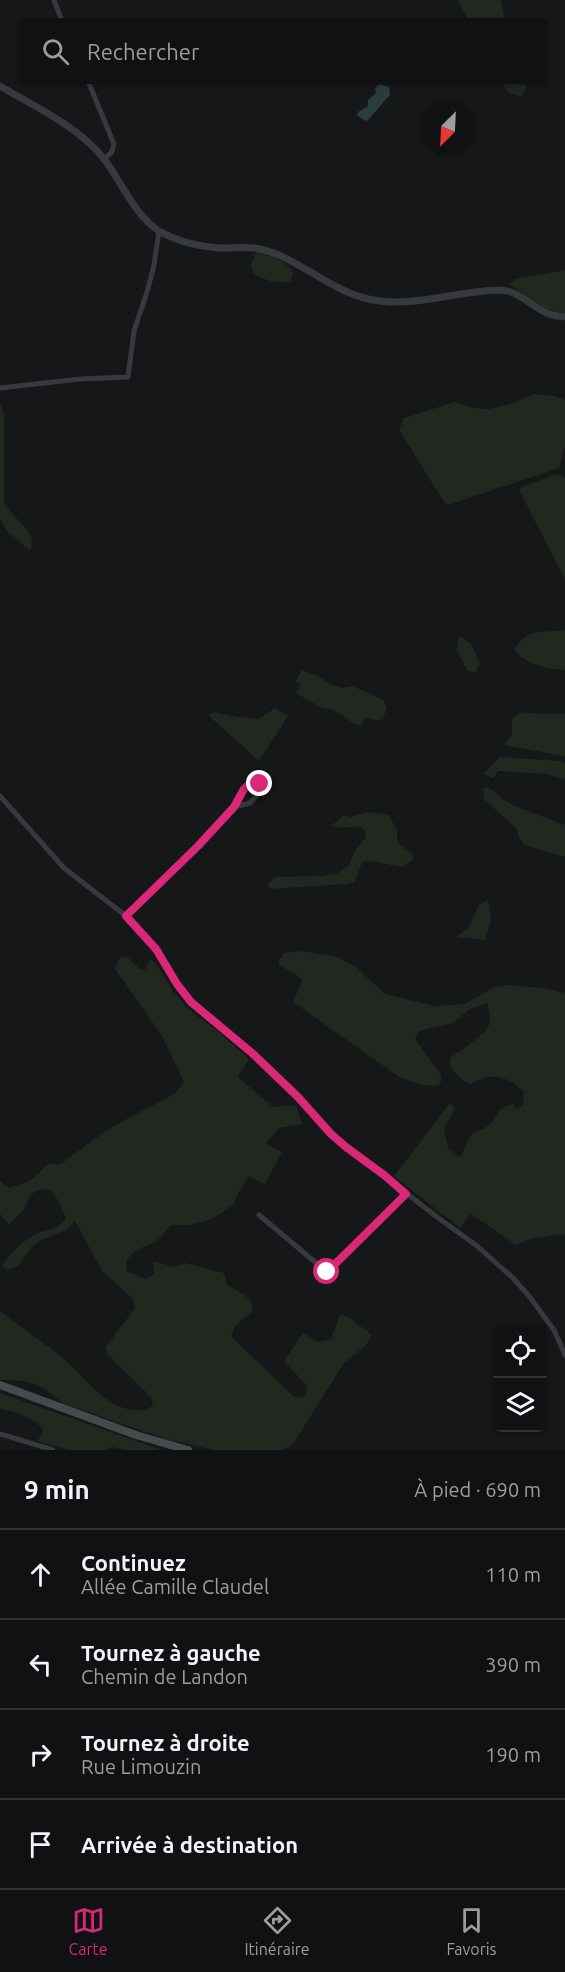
<!DOCTYPE html>
<html lang="fr">
<meta charset="utf-8">
<style>
:root{--surface:#101112;--page:#191a1b;--text:#f1f3f6;--muted:#9c9d9f;--line:#303132;--accent:#db2777}
body{margin:0;font-family:Ubuntu,sans-serif;background:var(--page);color:var(--text)}
.controls{position:absolute;right:18px;bottom:18px;display:grid;overflow:hidden;border-radius:9px;box-shadow:0 2px 4px #0004}
.controls button{width:54px;height:54px;display:grid;place-items:center;padding:0;border:0;border-bottom:2px solid var(--line);background:var(--surface);color:var(--text);font:30px sans-serif}
.compass{position:absolute;left:421px;top:102px;width:54px;height:54px;border-radius:50%;background:var(--surface);box-shadow:0 2px 4px #0004;rotate:204deg}
.stop{position:absolute;width:18px;height:18px;margin:-14px;border:4px solid #db2777;border-radius:50%;background:#fff}
.stop.end{background:#db2777;border-color:#fff;box-shadow:0 2px 6px #0008}
.list{margin:0;padding:0;list-style:none}
h2{display:flex;justify-content:space-between;align-items:center;height:78px;margin:0;padding:0 24px;font-size:26px}
h2 small{font-size:20px;font-weight:400;color:var(--muted)}
.list li{display:grid;grid-template-columns:39px 1fr auto;gap:18px;align-items:center;box-sizing:border-box;height:90px;padding:0 24px;border-top:2px solid var(--line)}
.list b{display:block;font-size:22px;white-space:nowrap}
.list p{margin:0;font-size:20px;white-space:nowrap;color:var(--muted)}
.list em{font-size:20px;font-style:normal;color:var(--muted)}
.icon{flex:none;width:33px;height:33px;fill:none;stroke:currentColor;stroke-width:2;stroke-linecap:round;stroke-linejoin:round}
.map{position:relative;flex:none;width:565px;height:1450px;overflow:hidden}
.search{position:absolute;background:var(--surface);box-shadow:0 2px 4px #0004;left:18px;right:18px;top:18px;height:66px;display:flex;align-items:center;gap:15px;box-sizing:border-box;padding:0 21px;border-radius:9px;color:var(--muted);font-size:22px}
.sheet{height:438px;background:var(--surface)}
nav{display:flex;justify-content:space-around;align-items:center;box-sizing:border-box;height:84px;border-top:2px solid var(--line);background:var(--surface);font-size:16px;color:var(--muted)}
nav a{display:grid;justify-items:center;gap:3px}
nav .on{color:var(--accent)}
.map>svg:first-child{display:block}
.green{fill:#212820}
.water{fill:#2b3c3d}
.lines{fill:none;stroke-linecap:round;stroke-linejoin:round}
.minor{stroke:#373a3d;stroke-width:5}
.tertiary{stroke:#373a3d;stroke-width:7}
.secondary{stroke:#444a4d;stroke-width:8}
.route{stroke:#db2777;stroke-width:8}
</style>
<div class="map">
<svg width="565" height="1450" viewBox="0 0 565 1450">
<rect width="100%" height="100%" fill="#161718"/>
<path class="green" d="M458,0H501L505,21H468Z
M500,81H523L526,87L522,97L508,92Z
M256,252C269,255 285,260 293,272L291,281C277,285 266,281 253,273L251,265Z
M565,270V314L544,308L509,284L516,279Z
M534,394L555,396L565,400V446L559,468L448,505L444,502L399,430L404,418L455,402L475,408L489,409L510,404Z
M0,401L4,415V504L28,531L32,538L31,549L29,550L6,530L0,519Z
M557,474L565,478V579L519,490L522,487Z
M565,630V670C547,669 526,665 514,650C529,626 540,634 565,630Z
M462,637L471,644L480,663L476,672L468,671L457,651L458,638Z
M302,670L316,675L330,684L342,688L353,686L383,700L387,708L383,719L378,721L365,718L361,725L355,724L334,710L320,707L296,693L301,684L295,682Z
M275,708L288,716L259,761L208,715L213,712L238,717L259,719Z
M520,713L565,714V756L503,745L512,735V719Z
M499,757L560,761L565,763V779L547,774L498,771L494,778L484,774Z
M486,787C496,791 502,800 512,805L565,825V857L524,845L518,836V830L484,799L483,789Z
M369,812L389,815L397,831V842L411,853L414,859L402,867L365,860L361,865L355,882L347,884L270,889L268,884L275,877L322,876L338,873L349,865L354,852L366,837L365,831L359,826L342,828L331,826L344,815L350,817Z
M488,899L491,920L485,940L456,937L469,927L479,905Z
M303,951L337,957L356,967L385,994L435,1006L465,1004L494,987L509,985L543,988L565,993V1235L560,1234L530,1239L516,1245L471,1214L460,1228L394,1176L450,1103L455,1108L444,1129L448,1148L460,1157C466,1150 466,1142 471,1135C475,1130 483,1130 488,1126C499,1116 495,1108 513,1104L517,1109L523,1105L524,1092C508,1076 489,1071 470,1085C460,1077 448,1071 450,1058C461,1050 481,1038 488,1027C492,1020 489,1010 487,1003L469,1010L453,1023L419,1031L415,1039L441,1075V1082L437,1086L422,1085L399,1077L293,1002L302,981L297,975L279,965V961L284,953Z
M122,957L129,958L140,969L145,970L150,959L156,963L173,991L188,1009L219,1032L249,1059L238,1077L273,1107L296,1105L302,1124L279,1128L266,1144L282,1152L265,1184L249,1176L238,1193L234,1204L212,1219L191,1225H171C166,1231 160,1239 154,1242C141,1249 123,1253 127,1271L146,1279L154,1274L153,1261L174,1267L185,1263L224,1273L227,1285C239,1292 255,1297 252,1312L236,1325L231,1336L293,1396L302,1398L307,1393V1386L284,1361L303,1333L317,1342L331,1339L340,1315L347,1316L372,1335L366,1345L344,1363L293,1444L283,1450H214L166,1439L62,1403L45,1389L35,1384L24,1381L0,1380V1311C21,1327 43,1342 64,1359C91,1382 107,1414 147,1410L153,1405L151,1397L109,1356L105,1348L135,1308L132,1298L102,1271L75,1221L66,1230L41,1240L33,1246L18,1266L7,1270L2,1266C7,1256 22,1242 33,1236C46,1228 56,1232 66,1218L57,1199L50,1189C30,1190 32,1193 24,1209C21,1214 14,1219 9,1224L0,1214V1181L9,1188L30,1181L48,1164H61L108,1129L174,1094L184,1082L162,1036L115,969L118,960Z
M0,1393L162,1450H125L112,1447L107,1450H68L38,1441L43,1429C30,1416 18,1412 0,1409Z"/>
<path class="water" d="M379,84L389,87L390,95L367,121L362,119L357,115L358,112L368,106V100L376,93L375,88Z"/>
<g class="lines">
<path class="minor" d="M54,0L62,21
M88,81L114,144L112,152L104,159
M0,388L80,379L128,377L134,331L147,292L154,265L159,231
M0,796L64,868L126,916L142,933L156,949L177,984L191,1002L252,1053L299,1097L331,1134L433,1214L477,1246L512,1277L529,1296L554,1330L565,1355
M126,916L198,846L234,807L250,803L261,791L260,784L257,781C244,783 239,797 234,807
M259,1215L327,1272L406,1194
M0,1434L53,1450"/>
<path class="tertiary" d="M0,86C35,107 78,126 104,159C121,181 135,216 159,231C176,241 200,247 220,248C233,248 247,246 260,249C299,258 329,290 368,299C411,309 455,291 499,290C518,290 531,306 547,313C553,316 559,316 565,317"/>
<path class="secondary" d="M0,1385L136,1435L188,1450"/>
</g>
<g class="lines">
<path class="route" d="M260,784L253,781L244,789L234,807L198,846L126,916L156,949L177,984L191,1002L252,1053L298,1097L331,1134L346,1147L384,1175L406,1194L327,1272"/>
</g>
</svg>
<div class="controls">
<button><svg class="icon" aria-label="locate" viewBox="0 0 24 24"><circle cx="12" cy="12" r="6"/><path d="M12 2v4M12 18v4M2 12h4M18 12h4"/></svg></button>
<button><svg class="icon" aria-label="layers" viewBox="0 0 24 24"><path d="M12 4l9 5-9 5-9-5zM3 14l9 5 9-5"/></svg></button>
</div>
<svg class="compass" viewBox="-18 -18 36 36"><path d="M0-13l5 13h-10z" fill="#e53935"/><path d="M0 13l5-13h-10z" fill="#9c9d9f"/></svg>
<div class="stop" style="left:327px;top:1272px"></div>
<div class="stop end" style="left:260px;top:784px"></div>
<div class="search"><svg class="icon" aria-label="search" viewBox="0 0 24 24"><circle cx="10" cy="10" r="6"/><path d="M15 15l6 6"/></svg>Rechercher</div>
</div>
<section class="sheet">
<h2>9 min<small>À pied · 690 m</small></h2>
<ul class="list">
<li><svg class="icon" aria-label="ahead" viewBox="0 0 24 24"><path d="M12 20V5M6 11l6-6 6 6"/></svg><div><b>Continuez</b><p>Allée Camille Claudel</p></div><em>110 m</em></li>
<li><svg class="icon" aria-label="left" viewBox="0 0 24 24"><path d="M17 20v-9H6M10 6l-5 5 5 5"/></svg><div><b>Tournez à gauche</b><p>Chemin de Landon</p></div><em>390 m</em></li>
<li><svg class="icon" aria-label="right" viewBox="0 0 24 24"><path d="M7 20v-9h11M14 6l5 5-5 5"/></svg><div><b>Tournez à droite</b><p>Rue Limouzin</p></div><em>190 m</em></li>
<li><svg class="icon" aria-label="arrive" viewBox="0 0 24 24"><path d="M6 21V4h12l-3 4 3 4H6"/></svg><div><b>Arrivée à destination</b></div></li>
</ul>
</section>
<nav>
<a class="on"><svg class="icon" aria-label="map" viewBox="0 0 24 24"><path d="M3 6l6-2 6 2 6-2v14l-6 2-6-2-6 2zM9 4v14M15 6v14"/></svg>Carte</a>
<a><svg class="icon" aria-label="directions" viewBox="0 0 24 24"><path d="M12 3l9 9-9 9-9-9zM9 14v-3h6M13 9l2 2-2 2"/></svg>Itinéraire</a>
<a><svg class="icon" aria-label="saved" viewBox="0 0 24 24"><path d="M7 4h10v16l-5-4-5 4z"/></svg>Favoris</a>
</nav>
